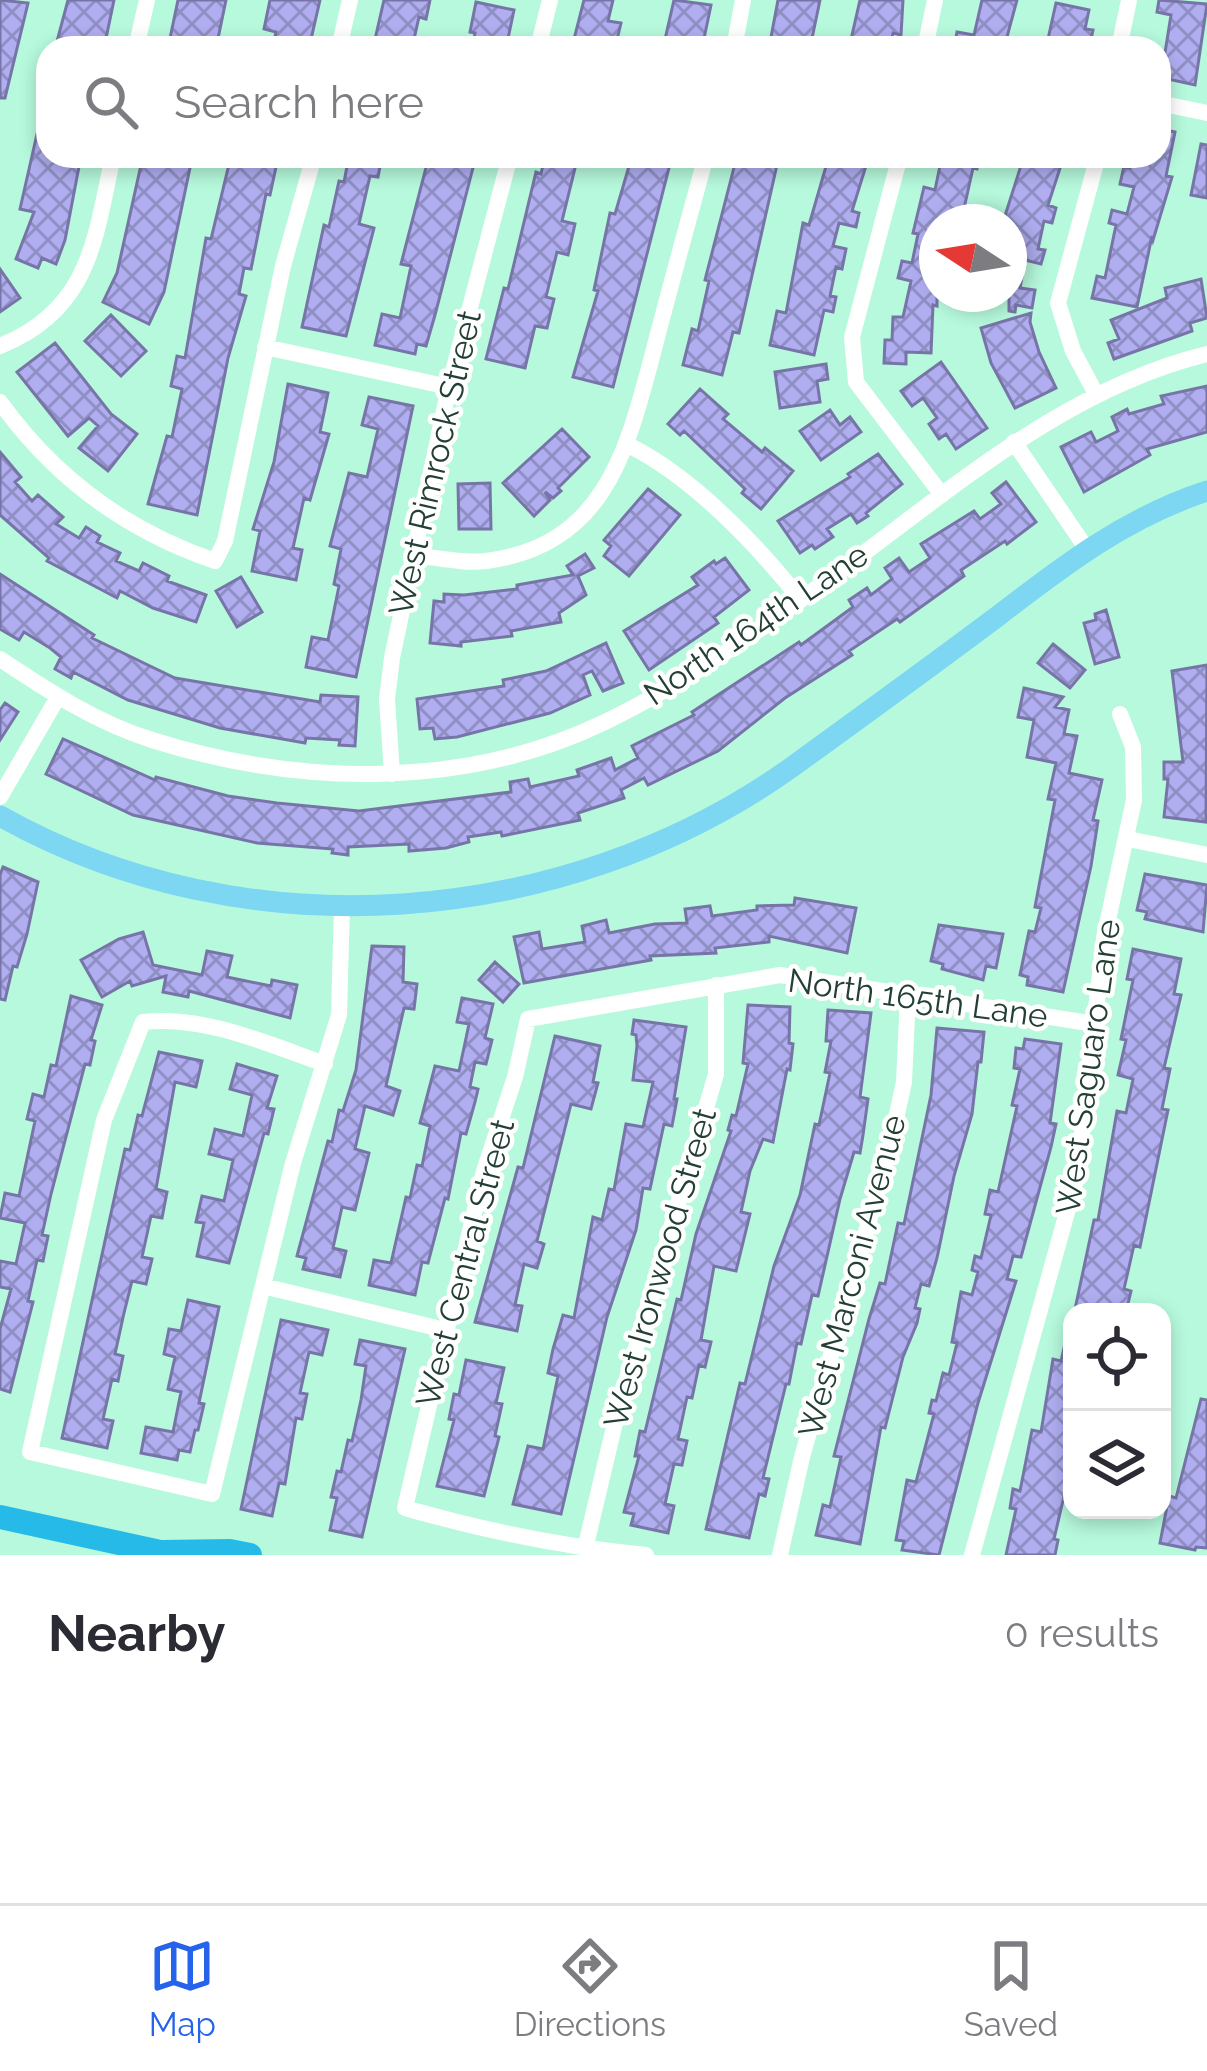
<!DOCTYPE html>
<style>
:root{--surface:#fff;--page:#f2f2f3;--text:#2b2b33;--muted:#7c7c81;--line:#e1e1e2;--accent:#2563eb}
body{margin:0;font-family:Raleway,sans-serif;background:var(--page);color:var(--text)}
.controls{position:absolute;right:36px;bottom:36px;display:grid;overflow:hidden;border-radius:24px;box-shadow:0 6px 18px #0003}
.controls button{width:108px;height:108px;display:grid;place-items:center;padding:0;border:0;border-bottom:3px solid var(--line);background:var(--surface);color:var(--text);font:60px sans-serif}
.compass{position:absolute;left:919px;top:204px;width:108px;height:108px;border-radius:50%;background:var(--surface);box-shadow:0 6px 18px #0003;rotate:282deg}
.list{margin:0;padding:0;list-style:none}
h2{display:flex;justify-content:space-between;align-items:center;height:156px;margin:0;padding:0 48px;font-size:51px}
h2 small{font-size:39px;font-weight:400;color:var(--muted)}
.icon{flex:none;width:66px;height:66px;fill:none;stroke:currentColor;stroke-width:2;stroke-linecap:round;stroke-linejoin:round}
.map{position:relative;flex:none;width:1207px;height:1555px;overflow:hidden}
.search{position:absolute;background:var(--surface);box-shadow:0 6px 18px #0003;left:36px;right:36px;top:36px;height:132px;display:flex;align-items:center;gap:30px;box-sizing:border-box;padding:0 42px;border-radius:36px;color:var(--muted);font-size:45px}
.sheet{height:348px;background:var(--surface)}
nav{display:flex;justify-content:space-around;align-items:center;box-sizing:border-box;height:168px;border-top:3px solid var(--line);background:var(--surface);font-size:33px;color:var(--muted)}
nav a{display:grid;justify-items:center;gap:6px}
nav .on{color:var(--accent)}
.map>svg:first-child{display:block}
.building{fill:url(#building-cross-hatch);stroke:#7775a8;stroke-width:3}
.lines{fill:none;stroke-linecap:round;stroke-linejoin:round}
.minor{stroke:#fff;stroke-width:16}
.major{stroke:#7dd6f2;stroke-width:21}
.highway{stroke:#26bae9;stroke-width:24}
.labels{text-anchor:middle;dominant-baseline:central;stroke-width:9;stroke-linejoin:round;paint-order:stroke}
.street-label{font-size:33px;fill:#243f34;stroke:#fff}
</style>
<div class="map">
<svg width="1207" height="1555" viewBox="0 0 1207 1555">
<defs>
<pattern id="building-cross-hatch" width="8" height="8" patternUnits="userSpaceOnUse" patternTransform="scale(3)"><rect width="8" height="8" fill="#b0aef1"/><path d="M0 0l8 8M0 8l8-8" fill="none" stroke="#8f8fc4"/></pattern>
</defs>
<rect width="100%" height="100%" fill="#b6f9dc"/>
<path class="building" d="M0,0L28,3L5,98H0Z
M68,0H114L104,48L56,45Z
M178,0H226L216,48H168Z
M270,0H320L309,48H272L276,32L264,29Z
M384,0H430L426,19L419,17L412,48H373Z
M584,0H613L608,21L621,23L615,48L573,43Z
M674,0L711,5L702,48H663Z
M778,0H820L810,48H769Z
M860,0H903L901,35L893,33L890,48L850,44Z
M982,0H1017L1004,48H954L957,32L974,35Z
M1159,0L1207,4L1195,85L1159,77V58L1164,59L1171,15L1157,12Z
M476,2L514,10L506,48H472L475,33L470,32Z
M1056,3L1089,10L1085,29L1093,30L1089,48H1046Z
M1159,129L1175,132L1166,176L1172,177L1153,240L1152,236L1137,307L1092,298L1097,276L1105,278L1116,225L1109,223L1112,210L1127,214L1134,187L1120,184L1124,166L1130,168L1133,156H1159Z
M37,134L48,136V156H81L65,240L56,264L42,258L38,268L16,259L34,212L20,209Z
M1201,144L1207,145V198L1191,195Z
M143,156L191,163L164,292L149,324L103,302L117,273Z
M231,156H251L250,162L276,167L270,195L266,194L251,269L244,268L239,294L246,296L228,358L197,515L148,504L167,436L172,437L182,389L171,386L177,356L185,358L206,238L211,239Z
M349,156H382L378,177L370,176L359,224L374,228L346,336L302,327L324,225L329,227L339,181L344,182Z
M429,156H476L435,315L426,346L417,344L415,354L375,345L382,314L400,318L411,266L401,264Z
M545,156H578L562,221L575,224L568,255L557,252L546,297L554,299L547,328L535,326L525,368L486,359L504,288L508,289L536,172L541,174Z
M632,156H672L613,387L573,377L598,291L594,290L610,213L615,214Z
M737,156H779L739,333L733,332L722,375L683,365L692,329L698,331L709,281L705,280Z
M829,156H869L852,211L859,213L856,227L839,223L833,246L846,249L842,269L836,267L830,296L836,297L833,312L824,310L814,355L770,345L777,311L786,313L803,223L809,225Z
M942,156H979L977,169L973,168L961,222H937V306L933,305L931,353L906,352V364L884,363L885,340H892L893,317H903L911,281L898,278L902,261L912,263L918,234L913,233L924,187L935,190Z
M1024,156H1064L1048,205L1056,208L1052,223L1044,221L1038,249L1045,250L1041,264L1025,260L1020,288L1035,290L1032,308L1016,305L1015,312L1009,311V222H1003Z
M0,269L20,298L0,312Z
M1201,279L1207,318L1190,323L1192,331L1114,359L1108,343L1119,339L1111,320L1167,298L1165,288Z
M1031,313L1030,322L1039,352L1056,388L1015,408L991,363L981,328Z
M111,315L146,351L121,376L85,341Z
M55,343L111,414L137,434L108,471L79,448L98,426L89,418L68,436L17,372Z
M941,362L987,428L956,449L946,434L939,439L929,424L937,418L923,398L912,406L901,391Z
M826,364L828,379L817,381L820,402L780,408L775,372Z
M288,384L328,393L320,432L329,434L310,500L304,498L293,548L302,550L296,580L252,571L260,531L253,529L274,462Z
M1207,386V432L1147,449L1150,455L1084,492L1061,447L1091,432L1096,442L1118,431L1112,417L1127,409L1129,414L1164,404L1161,396Z
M700,389L728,414L723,419L762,452L765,448L793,471L761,509L742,493L745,489L684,431L680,435L668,424Z
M369,397L413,406L356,677L306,667L312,637L328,640L339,586L334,584L341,549L330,546L349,473L367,477L378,429L362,425Z
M830,410L840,425L850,417L861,432L821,460L800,431Z
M562,429L589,457L558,488L561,491L553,498L545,492L550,500L534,516L503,483Z
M0,452L21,477L15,482L32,501L38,495L63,517L56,524L79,538L86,527L100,536L97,542L120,553L116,561L139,571L143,563L169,576L167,581L206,595L196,622L153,608L120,591L117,598L47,561L49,558L0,515Z
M878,454L902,484L866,513L868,516L857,523L851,514L827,529L833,537L815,549L812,545L800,553L778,521L850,477L848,474Z
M1006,482L1036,522L1007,544L1005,541L961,570L964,576L900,622L897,619L849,651L852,655L785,698L718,751L648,785L644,778L621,790L624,798L578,813L580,820L502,836L501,832L468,837L469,842L446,848L409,851V844L348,847V855L332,853L333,849L257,843L133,815L46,774L63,739L155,780L156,777L228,796L277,803L359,811L511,792L510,782L528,779L530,787L579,776L577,770L611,758L615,770L638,758L632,746L694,715L692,712L799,642L801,645L853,607L849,600L867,588L871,595L892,579L885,568L899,558L909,572L930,558L921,544L974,511L980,519L1001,504L992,493Z
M490,483L491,529H459L458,484Z
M648,489L680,515L629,576L604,556L611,546L604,540Z
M585,554L594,568L578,576L586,595L559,613L561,622L511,631L512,636L461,642V646L430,643L434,601L444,602V594L464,595L517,589V585L573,575L567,566Z
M725,558L749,590L714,617L718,623L649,670L624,631L698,585L692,577L714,561L716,564Z
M0,574L94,635L92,638L175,678L320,702L321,695L358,697L355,746L339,745L340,740L306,738L305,743L220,728L128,700L73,672L71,678L55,669L61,657L50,648L24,632L19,640L0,629Z
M241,577L262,612L237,627L216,591Z
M1106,610L1119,657L1095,664L1084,623L1096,620L1095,614Z
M606,643L623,683L603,691L592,671L583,675L590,695L550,713L457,737L435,739L433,728L420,729L417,699L504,686L503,680L546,671Z
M1053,644L1085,670L1070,688L1038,663Z
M1207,665L1206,822L1164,817L1168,779H1164V762H1183L1172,671Z
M1024,688L1063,697L1055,707L1069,710L1064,734L1077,736L1069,773L1102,780L1093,820L1098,821L1091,866L1063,992L1027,985L1028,977L1020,975L1029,931L1035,932L1041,908L1035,907L1055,800L1048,799L1056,763L1027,757L1034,720L1018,717Z
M5,703L18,712L0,740V710Z
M3,867L38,882L27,934L17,967L13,966L5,1000L0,999V875Z
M1145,874L1207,885L1203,932L1145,919L1147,912L1137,910Z
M795,898L856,908L847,953L769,936V942L715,948L716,953L650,956L651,960L524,983L514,937L539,932L542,949L585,942L582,926L606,920L609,933L655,924L687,923L685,909L710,906L712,916L757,910V906L794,905Z
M939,925L1003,934L996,968L986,966L983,980L942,969L943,964L931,961Z
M143,932L153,965L202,975L207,951L232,956L227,977L271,986L272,980L297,985L290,1018L189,991L188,997L163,992L166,976L132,986L130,981L102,997L81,960L119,939Z
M372,946L404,947L403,982L417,984L414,1009L404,1008L386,1086L400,1091L393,1115L365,1106L355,1149L369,1153L355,1210L342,1207L333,1248L346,1251L340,1277L303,1269L306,1258L297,1256L328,1141L332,1142L339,1110L343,1111L356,1070Z
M1133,949L1181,959L1174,994L1181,995L1164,1068L1170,1069L1162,1109L1168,1110L1140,1247L1134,1245L1124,1289L1131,1291L1126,1312H1090L1075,1309L1094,1220H1098L1117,1111L1126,1113L1133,1079L1118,1075L1126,1040L1121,1039L1133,980L1127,979Z
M495,962L519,984L503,1002L479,980Z
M71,996L102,1005L91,1040L95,1041L90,1065L85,1064L51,1194L42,1235L48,1236L43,1261L37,1260L28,1301L33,1302L10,1392L0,1389V1329L11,1289L0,1287V1261L16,1264L25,1223L0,1218L5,1193L19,1196L35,1121L27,1119L33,1094L44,1097L51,1065L56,1066Z
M462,998L493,1004L485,1038L492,1040L486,1064L475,1062L470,1087L478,1089L475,1102L466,1134L461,1133L448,1199L445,1198L428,1263L422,1262L415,1295L369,1285L374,1260L391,1263L406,1197L410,1198L417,1165L422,1166L430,1126L420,1123L435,1066L459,1071L469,1024L457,1022Z
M748,1005L790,1007L789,1043L793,1044L790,1070L787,1069L773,1142L763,1139L750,1171L741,1212L750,1214L736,1271L714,1266L701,1340L711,1342L705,1367L699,1365L692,1398L687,1397L678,1439L687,1441L682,1465L674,1464L665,1504L674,1506L668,1533L631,1525L634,1514L624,1512L639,1456H635L640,1431L645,1432L677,1299L681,1300L696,1234L731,1131L728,1130L732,1115L736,1116L748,1064L743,1063Z
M828,1010L871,1013L860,1097L868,1099L863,1135L860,1153L854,1152L840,1199L818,1296L812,1295L801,1344L797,1343L789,1384H786L763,1478L769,1479L765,1496L759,1494L749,1538L706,1529L740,1383L745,1384L774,1266L800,1195L815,1124L819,1125L830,1073L825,1072L831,1041H826Z
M634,1020L686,1027L674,1099H677L672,1126L664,1124L650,1189L643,1188L636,1230L607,1317L561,1514L513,1504L528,1446L543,1449L558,1376L548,1373L553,1349L563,1315L574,1318L593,1217L602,1220L609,1189L614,1190L626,1124L643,1127L653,1082L633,1080L637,1046L636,1035L632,1034Z
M937,1028L984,1032L981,1062H978L972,1114L954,1176L937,1258L929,1286L921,1284L915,1308L920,1309L917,1323L903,1357L885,1428L881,1427L860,1544L816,1535L823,1505L830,1507L841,1457L834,1456L869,1319L880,1283L885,1284L898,1223L904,1224L931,1095Z
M555,1036L600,1046L593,1082L598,1083L591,1109L571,1104L537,1241L544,1244L537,1268L524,1264L515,1305L522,1306L517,1331L475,1322L518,1167L523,1168Z
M1025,1039L1061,1044L1050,1123L1056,1124L1051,1147L1021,1257L1013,1256L1007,1279L1016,1281L978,1403L939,1555L902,1550L904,1541L896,1540L907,1480L916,1482L934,1414L929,1413L932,1400L936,1401L943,1373L949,1375L957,1343L952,1342L961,1292L972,1295L978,1272L972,1270L975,1256L981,1258L991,1215L985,1214L990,1190L998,1192L1017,1106L1012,1105L1020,1069L1014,1068L1016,1048L1023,1049Z
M159,1052L202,1061L196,1087L175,1082L156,1189L167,1192L162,1218L151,1216L142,1257L152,1259L146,1284L132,1281L124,1313L115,1354L123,1356L118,1381L112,1379L103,1419L113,1421L107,1448L62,1438L125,1149L130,1150L138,1115L142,1116Z
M237,1064L277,1076L267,1108L274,1109L268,1134L264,1133L229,1263L197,1256L204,1223L196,1222L202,1196L224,1201L233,1160L209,1154L215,1129L243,1136L252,1095L230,1089Z
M188,1300L219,1307L199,1403L204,1404L198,1430H195L190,1452L179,1450L177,1460L141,1453L146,1427L173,1432L181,1392L168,1389L175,1357L164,1354L169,1329L181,1331Z
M281,1320L328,1330L322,1355L309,1352L300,1393L307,1394L302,1419L296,1418L285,1484L279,1483L272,1516L241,1509Z
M1067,1335L1072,1336V1462L1054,1539L1058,1540L1055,1555H1006L1016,1509L1010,1508L1013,1489L1020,1491L1032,1430L1041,1432L1053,1359L1061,1361Z
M360,1340L405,1349L362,1537L330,1530L337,1498L331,1497L337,1471L341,1472L348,1440L352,1441L361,1400L366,1366L355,1364Z
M466,1360L504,1368L496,1403L502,1404L495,1436L499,1437L484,1496L437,1486L454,1420L449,1419L454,1394L459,1395Z
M1201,1399L1207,1400V1548L1196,1547L1195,1550L1160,1543L1169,1496L1176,1498Z"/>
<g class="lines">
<path class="minor" d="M136,48L147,0
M339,48L350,0
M538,48L550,0
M734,48L743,0
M925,48L935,0
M1119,48L1129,0
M1159,103L1207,113
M900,156L852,337L856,382L942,495
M0,346C90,310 95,239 113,156
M265,347L449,387
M1096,394L1073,351L1058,303L1098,156
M0,402C54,477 127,531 215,561L225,541L283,266L314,156
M1014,442L1086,548
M628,445C692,476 757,545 801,600
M412,555C435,557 463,564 486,561C605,546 627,450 653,353C670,287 688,222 706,156
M0,659C48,691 97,723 152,740C298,786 464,790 605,722C698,677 781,615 864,553C970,474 1076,386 1207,354
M392,774L387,699L392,658L449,387L510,156
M0,797L58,697
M1128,839L1207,855
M325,1064C268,1044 204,1015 143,1022L104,1120L30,1452L212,1494L293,1163L339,1015L342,906
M263,1286L445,1330
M585,1549L619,1406L716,1074V985
M646,1555C563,1547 485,1531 405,1508L484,1171L515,1077L528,1019L780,975L1095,1024
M780,1555L802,1457L889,1151L904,1082L908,995
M972,1555L1077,1176L1104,938L1134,800L1133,747L1120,714"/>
<path class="major" d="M0,816C245,954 565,929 792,767C861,717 930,667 998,616C1064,565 1127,517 1207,491"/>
<path class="highway" d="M0,1517L174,1555
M163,1552L230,1551L250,1555"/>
</g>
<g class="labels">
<g class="street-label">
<text transform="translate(435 463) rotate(-77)">West Rimrock Street</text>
<text transform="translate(756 624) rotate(-34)">North 164th Lane</text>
<text transform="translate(918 998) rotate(8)">North 165th Lane</text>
<text transform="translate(1088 1067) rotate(-82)">West Saguaro Lane</text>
<text transform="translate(465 1263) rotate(-75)">West Central Street</text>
<text transform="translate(660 1268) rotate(-74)">West Ironwood Street</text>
<text transform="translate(852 1276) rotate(-75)">West Marconi Avenue</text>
</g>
</g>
</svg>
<div class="controls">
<button><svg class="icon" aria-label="locate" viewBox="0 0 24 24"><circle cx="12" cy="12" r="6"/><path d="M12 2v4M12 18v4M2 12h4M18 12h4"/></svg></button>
<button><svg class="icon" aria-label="layers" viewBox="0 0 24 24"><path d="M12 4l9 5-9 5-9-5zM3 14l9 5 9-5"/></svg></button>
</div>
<svg class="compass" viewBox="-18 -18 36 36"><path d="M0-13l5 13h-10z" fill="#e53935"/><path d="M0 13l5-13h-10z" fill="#7c7c81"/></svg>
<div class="search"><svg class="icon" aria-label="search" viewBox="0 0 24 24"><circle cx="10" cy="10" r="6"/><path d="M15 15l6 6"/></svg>Search here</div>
</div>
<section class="sheet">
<h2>Nearby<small>0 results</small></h2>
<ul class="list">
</ul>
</section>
<nav>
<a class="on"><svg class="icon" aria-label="map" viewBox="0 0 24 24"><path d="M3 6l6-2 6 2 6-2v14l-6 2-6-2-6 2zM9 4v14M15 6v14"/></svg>Map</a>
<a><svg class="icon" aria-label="directions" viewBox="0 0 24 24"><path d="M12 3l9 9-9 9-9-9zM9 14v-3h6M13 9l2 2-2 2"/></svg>Directions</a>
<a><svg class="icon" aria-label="saved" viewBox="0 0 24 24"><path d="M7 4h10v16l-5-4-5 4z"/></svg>Saved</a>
</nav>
